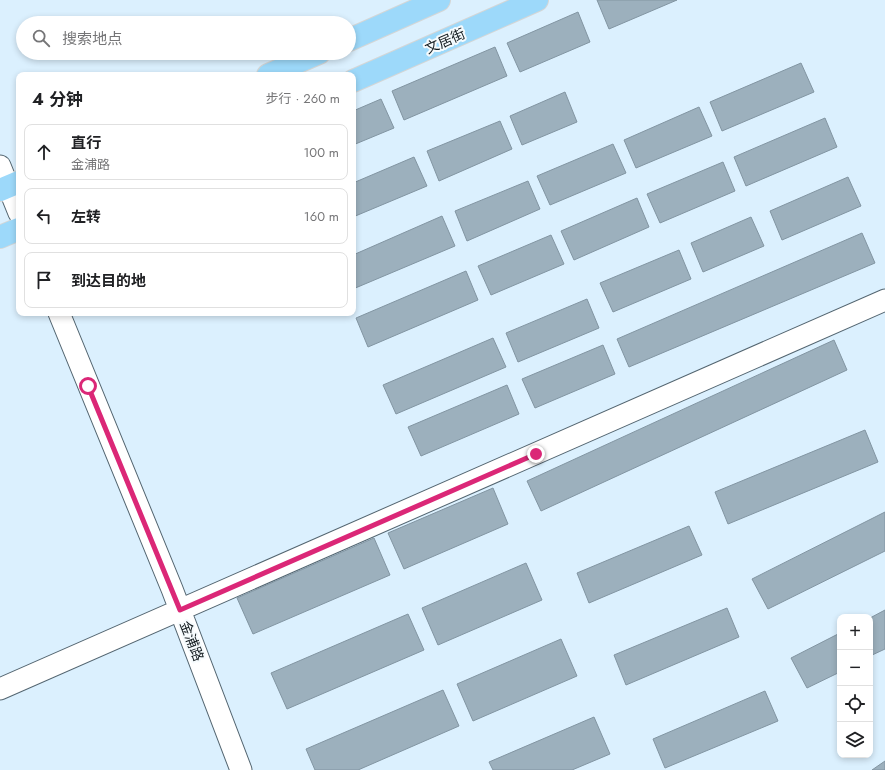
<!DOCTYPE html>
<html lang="zh">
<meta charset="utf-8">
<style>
:root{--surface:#fff;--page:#f6f6f6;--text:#202124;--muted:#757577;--line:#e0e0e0}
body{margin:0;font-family:Jost,"Noto Sans SC",sans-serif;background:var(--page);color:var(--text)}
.controls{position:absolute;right:12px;bottom:12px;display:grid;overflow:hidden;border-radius:8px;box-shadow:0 2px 6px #0003}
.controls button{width:36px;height:36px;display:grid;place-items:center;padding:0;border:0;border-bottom:1px solid var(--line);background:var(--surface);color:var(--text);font:20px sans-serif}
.stop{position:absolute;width:12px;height:12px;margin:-9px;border:3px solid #db2777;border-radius:50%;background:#fff}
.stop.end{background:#db2777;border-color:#fff;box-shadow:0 1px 4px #0008}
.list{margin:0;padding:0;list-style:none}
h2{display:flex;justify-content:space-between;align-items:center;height:52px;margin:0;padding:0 16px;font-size:17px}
h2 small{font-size:13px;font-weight:400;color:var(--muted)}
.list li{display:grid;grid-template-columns:26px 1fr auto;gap:12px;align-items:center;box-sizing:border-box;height:56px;margin:0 8px 8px;padding:0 8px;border:1px solid var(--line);border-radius:8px}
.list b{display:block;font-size:15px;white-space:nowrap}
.list p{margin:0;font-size:13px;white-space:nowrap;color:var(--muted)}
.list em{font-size:13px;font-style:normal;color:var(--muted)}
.icon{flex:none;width:22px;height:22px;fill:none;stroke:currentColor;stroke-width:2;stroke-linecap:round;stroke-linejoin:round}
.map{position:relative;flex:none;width:885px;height:770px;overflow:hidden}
.search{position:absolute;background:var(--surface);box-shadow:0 2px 6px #0003;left:16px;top:16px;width:340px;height:44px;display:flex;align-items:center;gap:10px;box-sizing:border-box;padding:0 14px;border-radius:22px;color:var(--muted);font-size:15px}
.panel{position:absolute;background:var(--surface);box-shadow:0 2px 6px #0003;left:16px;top:72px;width:340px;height:244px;border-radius:8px}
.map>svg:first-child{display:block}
.building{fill:#9cb0bd;stroke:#8295a2}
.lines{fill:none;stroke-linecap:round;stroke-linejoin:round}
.minor-casing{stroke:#536570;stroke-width:23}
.major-casing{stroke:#d4d6d6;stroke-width:24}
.minor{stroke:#fff;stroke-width:21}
.major{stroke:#9dd9fa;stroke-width:22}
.route{stroke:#db2777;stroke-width:5}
.labels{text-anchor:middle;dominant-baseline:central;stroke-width:4;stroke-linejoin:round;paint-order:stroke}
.street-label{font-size:14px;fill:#121a1e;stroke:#f6fbfd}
</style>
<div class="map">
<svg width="885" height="770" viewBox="0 0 885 770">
<rect width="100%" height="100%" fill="#dbf0fe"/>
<path class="building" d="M597,0H677L609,29Z
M578,12L590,42L520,72L507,43Z
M495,47L507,76L404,120L392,91Z
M801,63L814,92L722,131L710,102Z
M565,92L577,122L522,145L510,116Z
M381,99L394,128L353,145V111Z
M699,107L712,136L636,168L624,140Z
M825,118L837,147L746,186L734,157Z
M500,121L512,149L439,181L427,151Z
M613,144L626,173L550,205L537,176Z
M414,157L427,186L353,217V183Z
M723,162L735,191L660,223L647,194Z
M848,177L861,206L782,240L770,211Z
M528,181L540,209L467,241L455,211Z
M637,198L649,227L574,260L561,231Z
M442,216L455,246L353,289V255Z
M751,217L764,246L703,272L691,243Z
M862,233L875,263L629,367L617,339Z
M551,235L564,264L491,295L478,266Z
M679,250L691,279L613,312L600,283Z
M466,271L478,300L368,347L356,318Z
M587,299L599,328L518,362L506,333Z
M493,338L506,367L396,414L383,385Z
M834,340L847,370L541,511L527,481Z
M603,345L615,374L535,408L522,379Z
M507,385L519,414L421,456L408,427Z
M865,430L878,462L728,524L715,492Z
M493,488L508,524L404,569L388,533Z
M885,512V551L768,609L752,579Z
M689,526L702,555L589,603L577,573Z
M374,538L390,575L253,634L237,598Z
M526,563L542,600L438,645L422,608Z
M727,608L739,637L626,685L614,655Z
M885,610V649L870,656V618Z
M408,614L424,650L287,709L271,673Z
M840,633V672L807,688L791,658Z
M561,639L577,676L473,721L457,684Z
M443,690L459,726L358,770H315L306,749Z
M765,691L778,721L665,768L653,739Z
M594,717L610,754L572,770H493L489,762Z
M885,761V770H872Z"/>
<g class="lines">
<defs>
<path id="minor" d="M0,166L19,213
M59,313L172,589L241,770
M0,689L885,300"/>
<path id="major" d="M349,40L439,0
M268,75L319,53
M353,81L537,0
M0,190L19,182
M0,237L19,229"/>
</defs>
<use href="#minor" class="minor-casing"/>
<use href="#major" class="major-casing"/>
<use href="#minor" class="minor"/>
<use href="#major" class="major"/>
</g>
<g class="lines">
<path class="route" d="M88,386L180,610L536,454"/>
</g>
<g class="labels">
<g class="street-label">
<text transform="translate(445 41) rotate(-24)">文居街</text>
<text transform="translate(192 641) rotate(69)">金浦路</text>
</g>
</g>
</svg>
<div class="controls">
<button>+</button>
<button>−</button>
<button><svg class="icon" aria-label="locate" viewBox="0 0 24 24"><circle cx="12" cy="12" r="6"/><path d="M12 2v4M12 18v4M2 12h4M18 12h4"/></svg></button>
<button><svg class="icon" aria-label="layers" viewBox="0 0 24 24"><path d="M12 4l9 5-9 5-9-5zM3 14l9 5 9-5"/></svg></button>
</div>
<div class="stop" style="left:88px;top:386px"></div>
<div class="stop end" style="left:536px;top:454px"></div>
<div class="search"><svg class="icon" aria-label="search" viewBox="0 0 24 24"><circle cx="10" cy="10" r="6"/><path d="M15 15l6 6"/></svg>搜索地点</div>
<section class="panel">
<h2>4 分钟<small>步行 · 260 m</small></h2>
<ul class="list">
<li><svg class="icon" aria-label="ahead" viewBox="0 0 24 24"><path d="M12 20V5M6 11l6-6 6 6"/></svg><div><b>直行</b><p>金浦路</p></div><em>100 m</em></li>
<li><svg class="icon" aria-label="left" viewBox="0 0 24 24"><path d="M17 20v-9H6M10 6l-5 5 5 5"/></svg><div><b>左转</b></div><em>160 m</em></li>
<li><svg class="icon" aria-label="arrive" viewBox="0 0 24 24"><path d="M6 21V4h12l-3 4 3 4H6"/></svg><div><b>到达目的地</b></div></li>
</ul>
</section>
</div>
